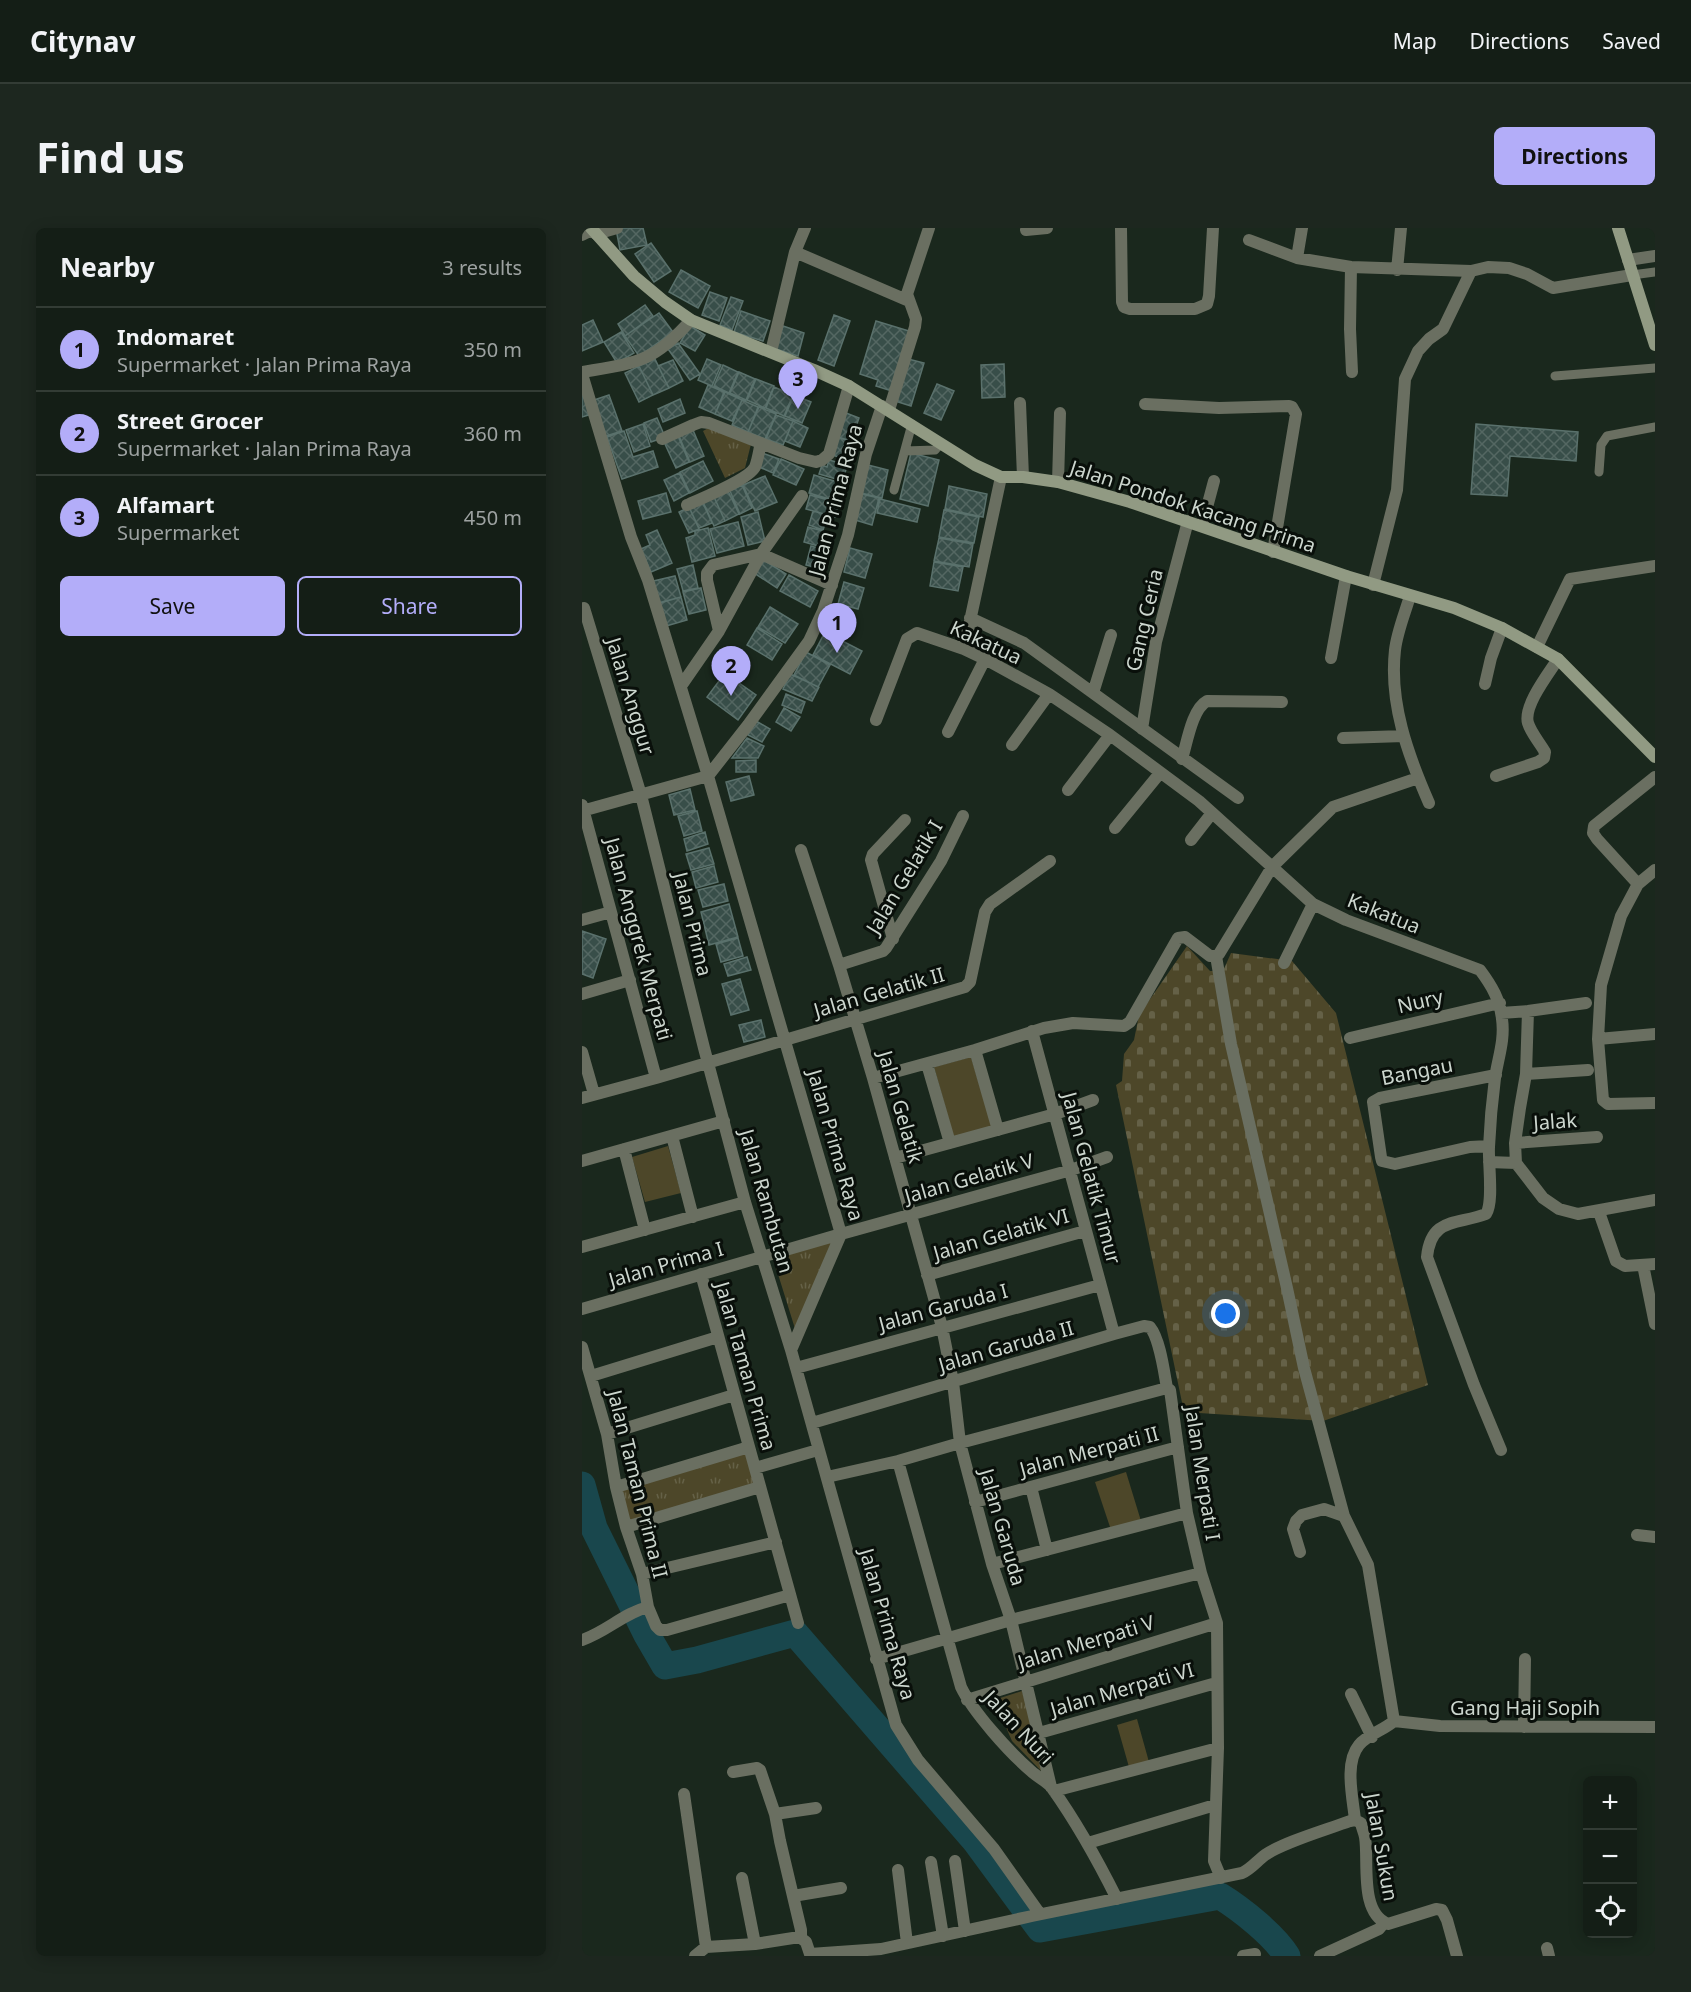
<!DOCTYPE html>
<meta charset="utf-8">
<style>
:root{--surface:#141e16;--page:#1d271f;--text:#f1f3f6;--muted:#9da2a1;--line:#333c35;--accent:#b3adf9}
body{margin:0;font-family:"Noto Sans",sans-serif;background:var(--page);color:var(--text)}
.controls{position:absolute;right:18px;bottom:18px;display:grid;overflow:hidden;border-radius:9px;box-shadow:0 3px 15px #0003}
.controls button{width:54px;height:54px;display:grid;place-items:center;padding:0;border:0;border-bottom:2px solid var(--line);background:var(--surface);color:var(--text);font:30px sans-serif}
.you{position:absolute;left:644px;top:1086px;width:21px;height:21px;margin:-15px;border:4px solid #fff;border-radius:50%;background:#1a73e8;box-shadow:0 0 0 9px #1a73e833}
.badge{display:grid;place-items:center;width:39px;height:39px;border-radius:50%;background:var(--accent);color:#111;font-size:20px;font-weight:700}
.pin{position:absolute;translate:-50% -50px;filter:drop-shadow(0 2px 3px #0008)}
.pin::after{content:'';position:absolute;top:32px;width:21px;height:18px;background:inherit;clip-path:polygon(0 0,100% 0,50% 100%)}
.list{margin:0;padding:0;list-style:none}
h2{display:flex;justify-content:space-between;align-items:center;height:78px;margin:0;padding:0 24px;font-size:26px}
h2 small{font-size:20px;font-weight:400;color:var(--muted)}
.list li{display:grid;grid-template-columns:39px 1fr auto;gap:18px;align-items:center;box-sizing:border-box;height:84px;padding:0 24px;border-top:2px solid var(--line)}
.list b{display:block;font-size:22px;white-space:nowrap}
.list p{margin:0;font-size:20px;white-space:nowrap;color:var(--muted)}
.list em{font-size:20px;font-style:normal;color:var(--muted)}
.actions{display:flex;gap:12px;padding:18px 24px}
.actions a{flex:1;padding:14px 0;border:2px solid var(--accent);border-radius:9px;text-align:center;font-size:21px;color:var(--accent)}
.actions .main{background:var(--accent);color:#111}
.icon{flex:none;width:33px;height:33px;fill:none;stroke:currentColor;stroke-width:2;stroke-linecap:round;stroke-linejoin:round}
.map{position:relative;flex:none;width:1073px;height:1728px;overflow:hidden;border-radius:9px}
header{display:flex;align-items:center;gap:36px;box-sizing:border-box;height:84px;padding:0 30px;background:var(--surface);border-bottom:2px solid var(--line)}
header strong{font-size:28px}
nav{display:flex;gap:33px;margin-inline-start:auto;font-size:21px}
.intro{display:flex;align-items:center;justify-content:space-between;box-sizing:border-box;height:144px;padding:0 36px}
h1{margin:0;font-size:42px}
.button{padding:15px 27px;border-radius:9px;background:var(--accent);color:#111;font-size:21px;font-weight:700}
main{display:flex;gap:36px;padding:0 36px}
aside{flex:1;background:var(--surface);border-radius:9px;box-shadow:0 3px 15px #0003}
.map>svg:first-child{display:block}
.grass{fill:#4d4729}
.cemetery{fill:url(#cemetery-stones)}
.park{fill:url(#park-tufts)}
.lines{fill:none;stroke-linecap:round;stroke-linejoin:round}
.river{stroke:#19474d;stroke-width:27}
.building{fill:url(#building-cross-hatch);stroke:#5a716c;stroke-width:1.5}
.lane{stroke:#6a6f61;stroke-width:9}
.street{stroke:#6a6f61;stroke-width:12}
.secondary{stroke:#919a83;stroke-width:12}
.labels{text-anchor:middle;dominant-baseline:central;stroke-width:6;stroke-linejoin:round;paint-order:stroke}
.street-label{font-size:20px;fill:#ccd6ce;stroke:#090f0a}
</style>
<header>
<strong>Citynav</strong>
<nav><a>Map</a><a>Directions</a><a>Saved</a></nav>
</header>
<div class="intro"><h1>Find us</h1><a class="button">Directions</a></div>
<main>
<aside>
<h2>Nearby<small>3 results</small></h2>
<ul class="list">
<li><span class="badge">1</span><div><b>Indomaret</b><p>Supermarket · Jalan Prima Raya</p></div><em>350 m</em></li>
<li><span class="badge">2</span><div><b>Street Grocer</b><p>Supermarket · Jalan Prima Raya</p></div><em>360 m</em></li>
<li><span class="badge">3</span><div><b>Alfamart</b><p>Supermarket</p></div><em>450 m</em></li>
</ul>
<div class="actions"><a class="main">Save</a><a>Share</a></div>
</aside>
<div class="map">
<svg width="1073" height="1728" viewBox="0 0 1073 1728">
<defs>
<pattern id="cemetery-stones" width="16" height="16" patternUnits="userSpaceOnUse" patternTransform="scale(1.5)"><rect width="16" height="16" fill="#4d4729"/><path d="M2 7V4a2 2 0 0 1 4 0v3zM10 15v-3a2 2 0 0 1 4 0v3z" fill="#656147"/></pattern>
<pattern id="park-tufts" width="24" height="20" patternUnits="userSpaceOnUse" patternTransform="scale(1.5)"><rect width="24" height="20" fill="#4d4729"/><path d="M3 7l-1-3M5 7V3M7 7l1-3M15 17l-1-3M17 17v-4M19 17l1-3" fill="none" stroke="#656147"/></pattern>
<pattern id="building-cross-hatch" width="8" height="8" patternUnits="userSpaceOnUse" patternTransform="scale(1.5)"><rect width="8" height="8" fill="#384e49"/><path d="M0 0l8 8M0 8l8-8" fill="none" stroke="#546762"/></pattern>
</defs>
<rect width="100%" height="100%" fill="#1a281d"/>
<path class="grass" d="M389,829L410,899L372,910L352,839Z
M86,918L99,965L63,974L50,929Z
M544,1244L559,1293L529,1302L513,1254Z
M555,1491L567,1534L547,1539L535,1497Z"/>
<path class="cemetery" d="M605,718L628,743H641L649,725L710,733L754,785L846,1157L741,1193L602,1184L534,857L540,853L542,826L552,812L557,787Z"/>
<path class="park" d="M130,198L169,216L163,240L143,250L121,203Z
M254,1011L215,1107L191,1030Z
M164,1224L173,1257L46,1293L38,1262Z
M440,1463L466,1550L430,1513L412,1472Z"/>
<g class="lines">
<path class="river" d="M0,1257L12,1300L65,1407L83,1438L115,1432L213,1405L394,1614L458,1701L638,1668C659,1681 692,1707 705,1728"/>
</g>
<path class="building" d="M39,0H61L65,17L38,22L34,1Z
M69,15L89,43L72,54L53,26Z
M99,42L128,58L116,80L87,64Z
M128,64L145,70L137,93L120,87Z
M149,69L161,73L150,102L138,97Z
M63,77L71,88L43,108L36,96Z
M159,83L188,93L181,113L152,104Z
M77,85L91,104L57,128L43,108Z
M252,87L268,93L252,138L236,132Z
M11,92L21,114L0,123V97Z
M294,93L327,103L310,163L294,158L296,152L278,146Z
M108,98L123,107L113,123L98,115Z
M201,98L222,105L216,128L194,121Z
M39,104L52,125L35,135L22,114Z
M96,115L118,146L108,152L86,121Z
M73,131L87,160L71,167L57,138Z
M125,131L139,137L130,158L116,152Z
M326,131L342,135L329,178L313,173Z
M91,132L101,153L87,160L76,138Z
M422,136L423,169L400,170L399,137Z
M141,137L156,144L147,165L132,158Z
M57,138L71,167L57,174L43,145Z
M157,144L173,151L164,172L148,165Z
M174,151L192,158L183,180L165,172Z
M355,156L372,163L359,192L342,185Z
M0,157L10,186L0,189Z
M126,157L142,164L133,186L117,179Z
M192,159L211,167L202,188L184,180Z
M143,164L160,172L150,193L133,186Z
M27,167L40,203L24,208L12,172Z
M212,167L229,174L220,195L203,188Z
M98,171L103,185L81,194L76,181Z
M160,172L176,179L166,204L150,197Z
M177,179L194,186L183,211L166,204Z
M264,185L277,190L269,213L256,209Z
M194,187L211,193L201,217L184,211Z
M75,190L83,209L69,214L62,195Z
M211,193L226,200L218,219L203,213Z
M61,196L68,218L52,224L44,202Z
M894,196L996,204L994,233L928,228L925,268L889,266Z
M111,202L122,228L108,234L97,208Z
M42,203L51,229L71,223L76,239L40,251L25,209Z
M96,208L107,234L94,240L82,214Z
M255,209L273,215L267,232L250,227Z
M180,225L197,231L191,245L175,238Z
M329,225L357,232L346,278L318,271Z
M199,231L222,241L214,257L191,247Z
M247,232L265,237L261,253L237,246L240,237L245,239Z
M121,233L131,253L108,265L98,244Z
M286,237L306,242L300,270L279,265Z
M97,245L107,265L92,273L82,252Z
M232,247L259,255L254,273L227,265Z
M183,248L195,274L173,283L161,257Z
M160,257L170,280L158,286L148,263Z
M367,258L405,266L401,289L363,281Z
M146,263L157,286L143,293L132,269Z
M84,265L89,284L61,291L56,273Z
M279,266L297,270L290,297L273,292Z
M228,267L257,275L253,289L224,281Z
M132,269L143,293L132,298L121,274Z
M298,271L338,281L335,294L295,285Z
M120,273L130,295L117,300L107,279Z
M107,279L117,301L107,305L97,284Z
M362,282L397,289L392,315L357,309Z
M231,283L246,287L241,302L227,297Z
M176,284L183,313L166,317L159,289Z
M156,294L162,318L135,325L128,301Z
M226,299L248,305L243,320L222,314Z
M126,300L133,328L110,334L104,310L113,307V303Z
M75,302L90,335L69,344L59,321L68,317L64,307Z
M357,310L391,316L387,339L352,333Z
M229,318L246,323L240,341L224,337Z
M268,320L290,326L283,350L262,344Z
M180,331L204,346L195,360L172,345Z
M352,334L381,339L376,363L348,358Z
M111,337L116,360L101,363L95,341Z
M207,347L236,363L228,379L198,363Z
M93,348L99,369L76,375L71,353Z
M262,354L282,360L276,381L256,376Z
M119,360L124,382L107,386L101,364Z
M99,369L105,392L84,398L78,375Z
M188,379L216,396L203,415L176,399Z
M175,400L200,416L190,432L165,417Z
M243,404L280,423L268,446L231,427Z
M224,424L248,437L236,459L212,447Z
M143,445L174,467L156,492L125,469Z
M208,446L237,459L230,473L201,461Z
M204,466L223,474L219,485L200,477Z
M202,480L218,489L209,503L194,494Z
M174,493L188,501L180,514L166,507Z
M165,510L182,518L176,530H150Z
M174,532V544H154V533Z
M167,548L172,567L149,573L144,554Z
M108,561L113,582L92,587L87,567Z
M115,583L120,603L102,608L96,588Z
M123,604L126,616L105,623L102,611Z
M127,620L132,636L109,642L104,626Z
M132,638L136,654L114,660L110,644Z
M142,656L146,673L121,679L116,662Z
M147,676L156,709L127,717L119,684Z
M0,703L24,711L11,750L0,746Z
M156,710L161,728L139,734L134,716Z
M165,729L169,742L146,748L142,736Z
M158,751L167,782L149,787L140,756Z
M179,792L183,809L162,814L157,797Z"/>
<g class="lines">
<path class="lane" d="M1050,47L1073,44
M973,148L1073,140
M323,223L353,222L359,215
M1017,244L1019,217L1025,208L1073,199
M312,262L330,196"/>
<path class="street" d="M539,0L540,74L542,79L548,81H613L625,76L627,68L631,0
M444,2L465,0
M14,6L35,0
M0,7L10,2
M667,12L715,30L769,39L889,43L906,39L927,40L945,46L971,60L1050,47
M213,24L327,73
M715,30L720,0
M1046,32L1073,28
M769,39L768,101L770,144
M815,42L819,0
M189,124L213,24L223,0
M0,144C54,135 71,135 109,92
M0,146L49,309L66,352L126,548L259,1006L209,1122
M438,175L441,249
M563,176L637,180L707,178L710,179L714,186L691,324
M307,182L333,99L334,91L325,66L347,0
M80,211L111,197L119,194L127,195L217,230L234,234L240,232L247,226L267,158
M476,254L478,185
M105,277C120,270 166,252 173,239C176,232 177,222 179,215
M620,298L632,253
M791,357L815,262L823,151L836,123L847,111L861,101L889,43
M828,368C823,385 815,404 813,422C807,475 826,527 847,575
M2,380L59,567L122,820L163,974L209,1122L314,1497L336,1532L412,1621L458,1686
M388,390L442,415L656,570
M137,403L125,352V345L131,337L179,326L250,357
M955,419L988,351L1073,338
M382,421L419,249
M749,430L764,348
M903,456L909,430L920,400
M99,458L137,403L179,326L220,268
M511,465L529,407
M294,492L325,411L335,405L382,421L403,431L467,466L528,507L617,573L731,676L764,692L898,742C910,758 918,772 920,791C923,812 916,830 913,850C910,873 908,896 907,919C906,936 912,974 904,986C875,997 849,989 845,1029L892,1157L919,1222
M560,501L574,414L606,293
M366,504L403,431
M761,510L822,508
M430,517L467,466
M600,531C605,515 610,481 625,473L700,474
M126,548L166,497L227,413L241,383L266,307L284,226L300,178
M914,548L956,534L962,530L963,524C958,515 949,505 946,495C941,478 967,445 976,431
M486,562L528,507
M0,577L74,850
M0,583L126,548
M533,600L578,545
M609,612L630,585
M219,622L257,737L291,850L360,1099L371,1154L378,1215L410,1336L429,1392L469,1559
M1073,642L1056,656L1039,688L1019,757L1016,811L1021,872L1026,876L1073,875
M1056,656L1015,611L1011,605L1012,598L1073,549
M0,692L29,684
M311,711L289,632L291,626L323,592
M634,728L649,816L705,1060L722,1140L762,1288L786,1337L812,1493
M634,728L637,726L690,639L751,579L836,550
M702,735L731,676
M257,737L301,723L304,720L359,633L381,588
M0,766L48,752
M946,783L944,846L938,880L933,915L934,935L961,970L977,981L996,986L1073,972
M919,785L946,783L1004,775
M450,803C478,904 504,1005 532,1106
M768,810L918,775
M1016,811L1073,806
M393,822L416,902
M0,824L12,866
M345,836L368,915
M944,846L1006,842
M291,850L393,822L462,800L491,795L542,798L548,794L596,710L603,709L628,728H634
M0,870L74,850L383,759L388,754L403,684L408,676L468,633
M90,908L111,989
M933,915L1015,909
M907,918L888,919L813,936L800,933L799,929L791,874L798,870L914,847
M42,921L63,1002
M313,930L473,886L511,872
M0,933L142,893
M907,934L934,935
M1017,984L1034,1033L1043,1038L1073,1036
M0,1019L163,974
M1061,1037L1073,1096
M119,1046L216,1395
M345,1047L503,1003
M0,1081L259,1006L489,942L525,929
M0,1119L25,1206L34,1259L44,1299L60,1346L66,1379L74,1398L78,1402H85L208,1367
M214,1140L518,1057
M9,1148L136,1109
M230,1195L532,1106L562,1098L568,1099C578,1111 582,1144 585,1160L588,1162L605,1285L619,1345L635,1395L636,1520L632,1633L639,1650
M25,1206L152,1167
M316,1233L379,1459C391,1484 427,1524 449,1543C455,1549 465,1553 470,1560C495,1595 516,1633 535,1671
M173,1240L236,1222
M245,1249L316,1233L378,1215L585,1160
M34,1259L167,1219
M449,1259L465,1322
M393,1274L596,1219
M44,1299L178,1259
M1055,1307L1073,1309
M718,1324L711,1301L714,1293L720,1287L742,1281L762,1288
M410,1336L605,1285
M60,1346L194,1314
M0,1412C24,1404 42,1385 66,1379
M294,1431L429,1392L619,1345
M769,1466L790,1509
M385,1472L635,1395
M812,1493C802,1502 785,1507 777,1517C762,1535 771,1571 773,1592L779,1595C780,1600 782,1604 783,1609C787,1633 777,1685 806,1696L854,1681L860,1682L865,1692L875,1728
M812,1493L858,1498L1073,1499
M942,1499L943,1431
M457,1505L634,1455
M151,1544L175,1540L178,1542L193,1586L198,1613L219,1702V1710
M472,1563L636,1520
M102,1566L124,1719
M193,1586L234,1580
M506,1615L633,1577
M373,1633L383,1703
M349,1634L361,1708
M316,1642L325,1715
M160,1650L173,1716
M211,1668L259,1660
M965,1720L967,1728
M228,1726L299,1721L450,1688L660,1645C669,1641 675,1633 683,1627C702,1614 744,1602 768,1593L773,1592
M113,1728L124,1719L173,1716L211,1710H219L224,1714L228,1726
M661,1728L673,1726
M738,1728L797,1701L802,1695"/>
<path class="secondary" d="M9,0L52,48L83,74L109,92L232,142L267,158L393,237L419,249H441L476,254L548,274L764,348L872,380L920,400L976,431L1073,529
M1036,0L1073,117"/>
</g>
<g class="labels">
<g class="street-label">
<text transform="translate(253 272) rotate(-75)">Jalan Prima Raya</text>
<text transform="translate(611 278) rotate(18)">Jalan Pondok Kacang Prima</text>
<text transform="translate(562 392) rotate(-77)">Gang Ceria</text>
<text transform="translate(404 414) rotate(25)">Kakatua</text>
<text transform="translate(49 468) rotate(73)">Jalan Anggur</text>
<text transform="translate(322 649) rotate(-59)">Jalan Gelatik I</text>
<text transform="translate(802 685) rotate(22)">Kakatua</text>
<text transform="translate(111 696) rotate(76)">Jalan Prima</text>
<text transform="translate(57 711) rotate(75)">Jalan Anggrek Merpati</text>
<text transform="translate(297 764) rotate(-16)">Jalan Gelatik II</text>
<text transform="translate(838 773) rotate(-13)">Nury</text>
<text transform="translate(835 843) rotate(-11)">Bangau</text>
<text transform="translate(319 879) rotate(74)">Jalan Gelatik</text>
<text transform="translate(973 893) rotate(-4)">Jalak</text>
<text transform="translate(254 917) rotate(74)">Jalan Prima Raya</text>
<text transform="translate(387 950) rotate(-16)">Jalan Gelatik V</text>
<text transform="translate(510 950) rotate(75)">Jalan Gelatik Timur</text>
<text transform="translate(185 973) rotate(74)">Jalan Rambutan</text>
<text transform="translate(419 1006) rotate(-16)">Jalan Gelatik VI</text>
<text transform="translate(84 1036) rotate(-16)">Jalan Prima I</text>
<text transform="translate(361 1079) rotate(-15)">Jalan Garuda I</text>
<text transform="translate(424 1118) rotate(-16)">Jalan Garuda II</text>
<text transform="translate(164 1138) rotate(74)">Jalan Taman Prima</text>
<text transform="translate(507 1223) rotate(-15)">Jalan Merpati II</text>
<text transform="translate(621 1245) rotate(81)">Jalan Merpati I</text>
<text transform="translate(56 1256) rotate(76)">Jalan Taman Prima II</text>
<text transform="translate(421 1299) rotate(74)">Jalan Garuda</text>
<text transform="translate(306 1396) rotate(74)">Jalan Prima Raya</text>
<text transform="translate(504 1414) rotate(-17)">Jalan Merpati V</text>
<text transform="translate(540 1461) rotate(-16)">Jalan Merpati VI</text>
<text x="943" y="1479">Gang Haji Sopih</text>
<text transform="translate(437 1499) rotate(47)">Jalan Nuri</text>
<text transform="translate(800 1619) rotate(80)">Jalan Sukun</text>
</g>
</g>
</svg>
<div class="controls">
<button>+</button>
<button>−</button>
<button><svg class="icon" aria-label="locate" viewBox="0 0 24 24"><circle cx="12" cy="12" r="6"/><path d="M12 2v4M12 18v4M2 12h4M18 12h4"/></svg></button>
</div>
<div class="you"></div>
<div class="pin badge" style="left:255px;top:425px">1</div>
<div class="pin badge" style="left:149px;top:468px">2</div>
<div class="pin badge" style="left:216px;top:181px">3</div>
</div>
</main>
